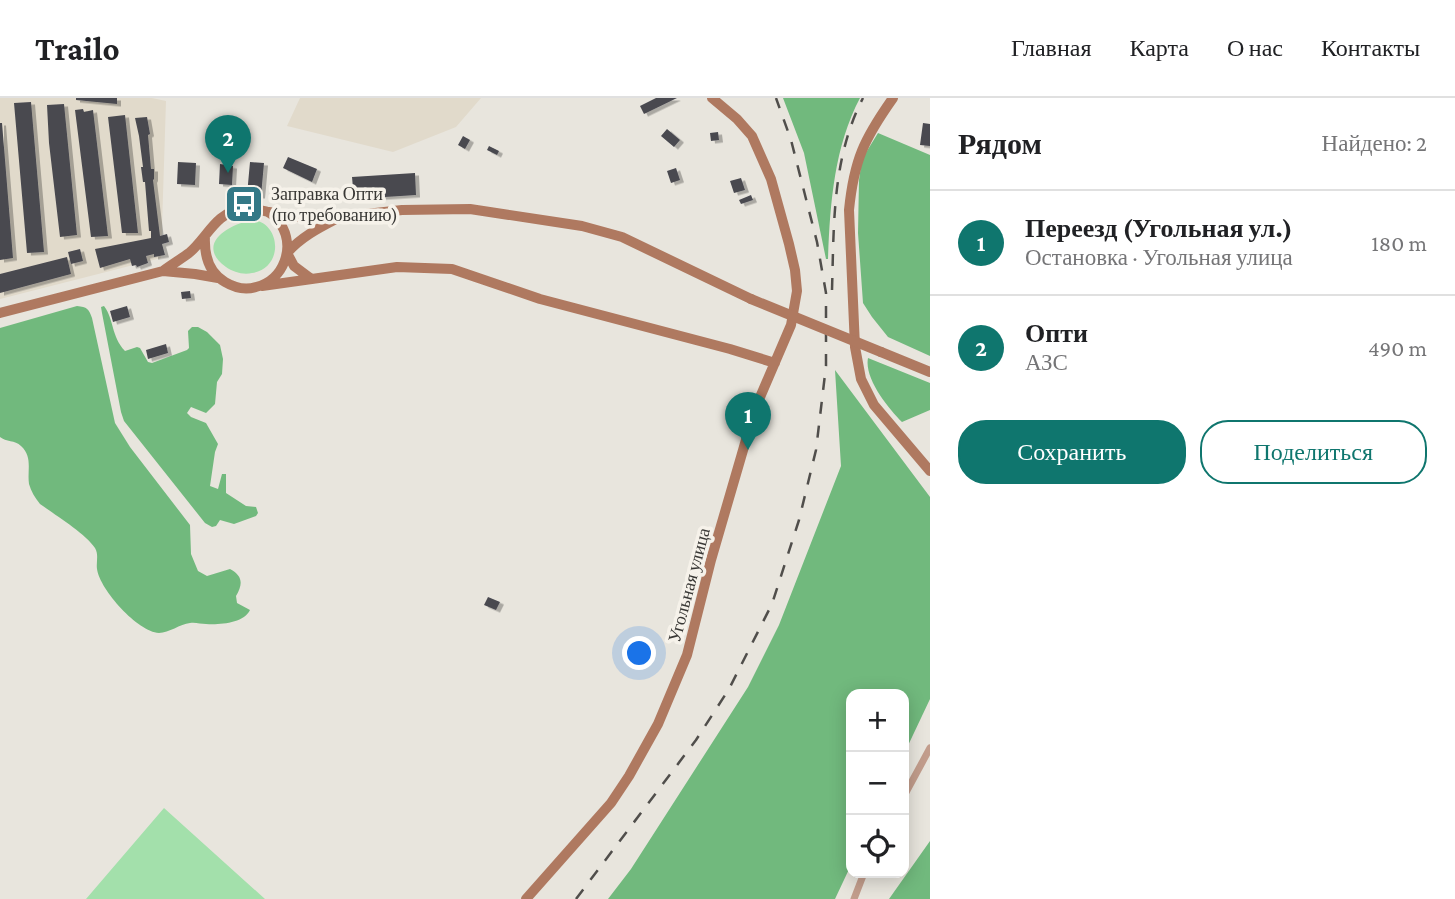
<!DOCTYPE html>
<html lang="ru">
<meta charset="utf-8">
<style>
:root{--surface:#fff;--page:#f6f6f6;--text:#202124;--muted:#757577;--line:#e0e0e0;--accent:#0f766e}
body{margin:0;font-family:"Crimson Pro",serif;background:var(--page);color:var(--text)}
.controls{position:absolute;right:21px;bottom:21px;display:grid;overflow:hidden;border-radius:14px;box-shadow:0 4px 18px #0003}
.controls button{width:63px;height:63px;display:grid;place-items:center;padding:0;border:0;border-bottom:2px solid var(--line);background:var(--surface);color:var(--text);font:35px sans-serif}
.you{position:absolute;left:640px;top:556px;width:24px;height:24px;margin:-18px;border:5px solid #fff;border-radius:50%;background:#1a73e8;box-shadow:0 0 0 10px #1a73e833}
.badge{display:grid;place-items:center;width:46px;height:46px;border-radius:50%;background:var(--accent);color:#fff;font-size:23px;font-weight:700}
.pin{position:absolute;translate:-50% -58px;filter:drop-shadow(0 2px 4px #0008)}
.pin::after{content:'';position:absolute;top:37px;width:24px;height:21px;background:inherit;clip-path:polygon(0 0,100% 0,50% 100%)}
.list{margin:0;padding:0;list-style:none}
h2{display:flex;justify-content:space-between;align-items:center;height:91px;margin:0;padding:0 28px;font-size:30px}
h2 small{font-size:23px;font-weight:400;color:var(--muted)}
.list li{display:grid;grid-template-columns:46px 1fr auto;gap:21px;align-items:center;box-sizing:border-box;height:105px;padding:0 28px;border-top:2px solid var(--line)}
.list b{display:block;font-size:26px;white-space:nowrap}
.list p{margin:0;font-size:23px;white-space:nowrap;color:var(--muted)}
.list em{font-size:23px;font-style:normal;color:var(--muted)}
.actions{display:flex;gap:14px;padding:21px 28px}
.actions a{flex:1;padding:16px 0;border:2px solid var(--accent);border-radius:28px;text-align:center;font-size:24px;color:var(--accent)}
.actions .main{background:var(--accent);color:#fff}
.icon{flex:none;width:38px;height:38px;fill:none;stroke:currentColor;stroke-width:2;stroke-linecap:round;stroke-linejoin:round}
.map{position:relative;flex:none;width:930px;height:801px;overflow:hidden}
header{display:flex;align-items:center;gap:42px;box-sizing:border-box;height:98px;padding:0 35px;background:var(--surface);border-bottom:2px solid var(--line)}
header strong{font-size:33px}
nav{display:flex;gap:38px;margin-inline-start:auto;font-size:24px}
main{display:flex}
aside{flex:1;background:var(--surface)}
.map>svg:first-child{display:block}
.built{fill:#e1dacb}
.green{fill:#a3e0ab}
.forest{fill:#71b97d}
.building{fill:#494950;filter:url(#shadow)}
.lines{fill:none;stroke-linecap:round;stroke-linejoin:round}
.street{stroke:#c29d8c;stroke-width:7}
.secondary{stroke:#af7960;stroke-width:10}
.rail{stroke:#504e4b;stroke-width:2.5;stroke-dasharray:12 12;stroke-linecap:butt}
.secondary-bridge{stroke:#af7960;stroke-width:10}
.labels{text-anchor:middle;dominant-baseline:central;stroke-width:7;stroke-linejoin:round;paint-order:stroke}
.poi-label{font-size:18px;fill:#393835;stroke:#f6f2ea;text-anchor:start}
.street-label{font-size:18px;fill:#393835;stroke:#f6f2ea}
</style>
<header>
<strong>Trailo</strong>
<nav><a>Главная</a><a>Карта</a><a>О нас</a><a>Контакты</a></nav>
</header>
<main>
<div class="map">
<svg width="930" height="801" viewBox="0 0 930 801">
<defs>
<filter id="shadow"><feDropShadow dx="4" dy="2.5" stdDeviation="0" flood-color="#0004"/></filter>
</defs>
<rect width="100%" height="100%" fill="#e8e5dd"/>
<path class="built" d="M0,0H152L166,3L161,160L0,201Z
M300,0H481L456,29L393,54L287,28Z"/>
<path class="green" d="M254,122C281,126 284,170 252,175C243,177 233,174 226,169C194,146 230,125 254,122Z
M164,710L265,801H86Z"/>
<path class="forest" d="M783,0H860C834,49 830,107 828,161H826L804,55Z
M878,35L930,57V258L888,239L872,219L863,205L858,135L859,82L862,61Z
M77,208C87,209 89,211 92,220L115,325L130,349L190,427L191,456L198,473L207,478L230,471C243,478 243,486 236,498L237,505L250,512C244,525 220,527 206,526C201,526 195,524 190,525C180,526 169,535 159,535C138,534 100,492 97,471C96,464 99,457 95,450C85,435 55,417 40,406C35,400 31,393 29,386C27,372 33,359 21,348C15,342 6,344 0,339V230Z
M104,208C114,221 111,238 125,253L137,249L140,250L148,264L152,265L187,252L189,250L188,233L192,229H198L207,234L220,247L223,261L222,276L217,284L215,306L206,315L191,309L187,315L191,319L206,325L218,346L215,354L210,388L218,391L222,376H226V395L246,408L256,409L258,415L256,418L234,426L220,422L216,428L212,429L205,425L124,323L121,314L102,215L101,209Z
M868,260L930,285V312L902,324C888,310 864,280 868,260Z
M835,272L930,399V601L904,656V596H851V767L835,801H608L631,771L748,589L779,527L841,368Z
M930,743V801H889Z"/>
<path class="building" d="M76,0H117V6L76,2Z
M656,0H677L644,16L640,8Z
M31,4L44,154L27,155L14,5Z
M64,6L77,137L60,139L49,45L47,7Z
M83,11L84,14L93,12L108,138L91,139L75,12Z
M125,17L138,135H122L108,19Z
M147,19L150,36L148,37L151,71H154V81L153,82L160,138L167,136L169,144L162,146L165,157L154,159V156L146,158L148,165L137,169L136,167L132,168L130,161L100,170L95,151L151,140V133H149L145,84H143L141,69H143L139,38L135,20Z
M0,25H2L13,160L0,162Z
M923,25L930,26V48L920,47Z
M667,31L680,42L674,49L661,38Z
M718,34L719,42L711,43L710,35Z
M463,38L470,42L465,51L458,47Z
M489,48L499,53L497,57L487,52Z
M288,59L317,71L312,84L283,70Z
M178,64L196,65L195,87L177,86Z
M250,64L264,65L261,98L247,97Z
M220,66L233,68L232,87L219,86Z
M676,70L680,82L671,85L667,73Z
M415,75L416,97L354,101L352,79Z
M741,80L745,92L734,95L730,83Z
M751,97L753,102L741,106L739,102Z
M80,151L83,163L71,166L68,154Z
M67,159L71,176L0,195V176Z
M190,193L191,200L182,201L181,194Z
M127,208L130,219L113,224L110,213Z
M166,246L168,255L148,261L146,252Z
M488,499L500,504L496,512L484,507Z"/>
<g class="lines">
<path class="street" d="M904,698L930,650
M854,801L864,775"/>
<path class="secondary" d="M893,0C864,41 854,62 849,112L855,249L861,281L874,307L930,373
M269,114L297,119H340L402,112L470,111L582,128L622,139L751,201
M287,155C302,138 321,129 340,119
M287,155L294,168L310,180
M163,173C171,167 181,161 189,155C207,140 216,114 242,111C249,111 261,111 268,114C272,116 277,121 280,125C296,149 284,182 256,189C246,192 235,190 225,184C208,174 204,157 205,138
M262,188L397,169L452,171L540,201L730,251L775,265
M0,215L163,173L195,176L218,180
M881,254L930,274
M526,801L611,705L629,678L658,626L687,557L711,462L755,311L791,227L797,193L795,172L789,146L771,81L752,38L737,21L712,0"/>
<path class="rail" d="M832,192C834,126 832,60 863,0
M576,801L696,642L729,591L772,506L799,422L816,352L826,268V195L817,144L791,42L776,0"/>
<path class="secondary-bridge" d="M751,201L881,254"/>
</g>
<defs>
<symbol id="bus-square" viewBox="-11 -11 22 22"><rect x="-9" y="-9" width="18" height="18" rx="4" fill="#347987" stroke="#f6f2ea"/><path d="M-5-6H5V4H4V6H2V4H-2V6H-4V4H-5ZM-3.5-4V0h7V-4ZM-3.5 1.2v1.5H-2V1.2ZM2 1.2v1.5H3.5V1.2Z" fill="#fff"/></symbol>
</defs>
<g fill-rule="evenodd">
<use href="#bus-square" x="222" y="84" width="44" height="44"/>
</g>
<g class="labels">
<g class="poi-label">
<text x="271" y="96">Заправка Опти<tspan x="271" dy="21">(по требованию)</tspan></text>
</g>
<g class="street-label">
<text transform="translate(689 487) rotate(-75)">Угольная улица</text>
</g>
</g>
</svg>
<div class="controls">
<button>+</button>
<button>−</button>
<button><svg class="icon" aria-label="locate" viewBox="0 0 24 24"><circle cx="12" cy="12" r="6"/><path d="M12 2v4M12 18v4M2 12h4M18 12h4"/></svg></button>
</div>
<div class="you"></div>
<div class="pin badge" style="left:748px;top:352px">1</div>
<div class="pin badge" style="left:228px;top:75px">2</div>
</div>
<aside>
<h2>Рядом<small>Найдено: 2</small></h2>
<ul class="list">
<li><span class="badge">1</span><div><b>Переезд (Угольная ул.)</b><p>Остановка · Угольная улица</p></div><em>180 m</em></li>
<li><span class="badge">2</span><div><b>Опти</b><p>АЗС</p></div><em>490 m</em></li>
</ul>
<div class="actions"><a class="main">Сохранить</a><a>Поделиться</a></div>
</aside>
</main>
